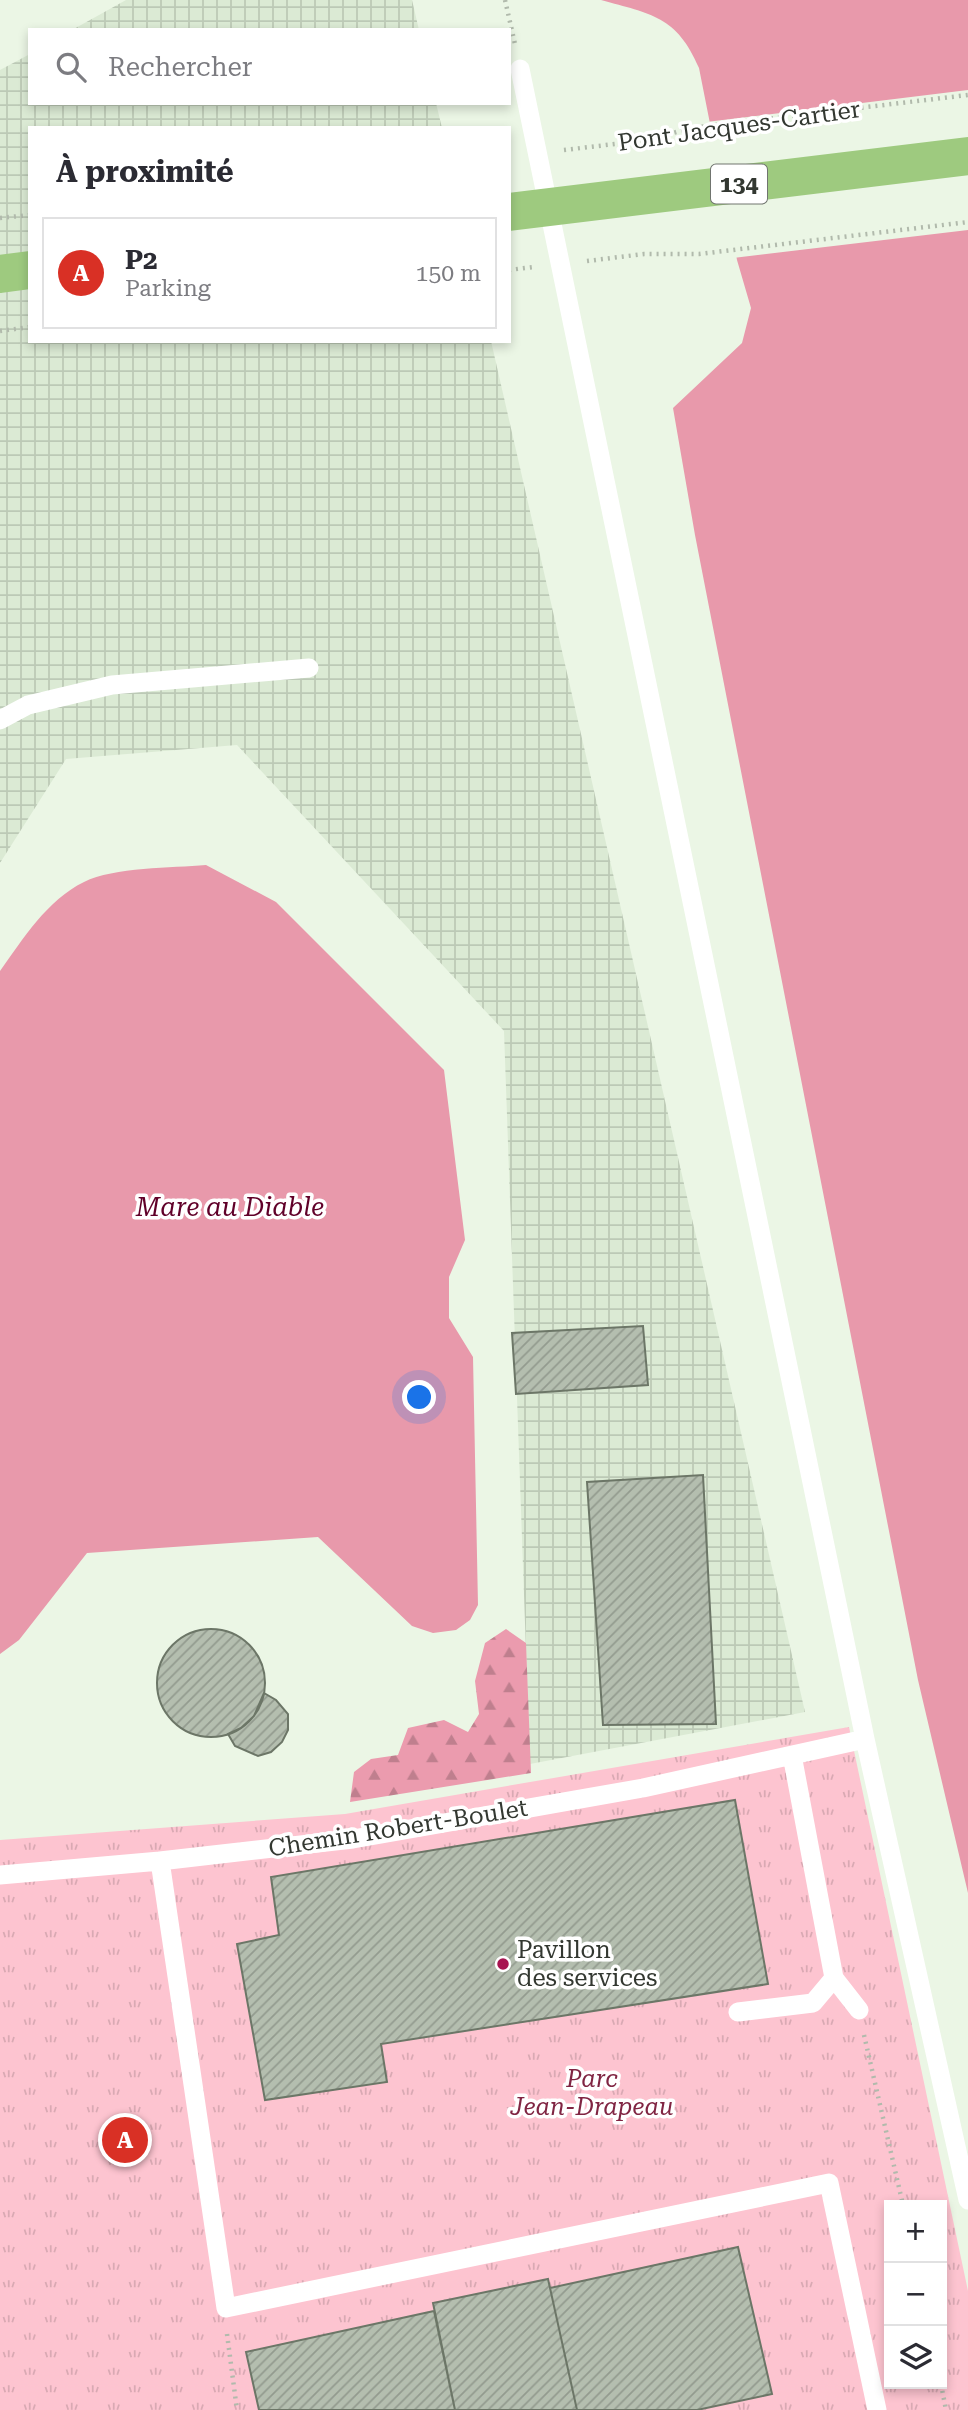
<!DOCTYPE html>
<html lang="fr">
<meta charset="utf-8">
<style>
:root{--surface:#fff;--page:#f2f2f3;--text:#2b2b33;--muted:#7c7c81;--line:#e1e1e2;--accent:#d93025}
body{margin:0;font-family:"Roboto Serif",serif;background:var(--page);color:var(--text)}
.controls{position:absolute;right:21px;bottom:21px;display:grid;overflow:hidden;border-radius:0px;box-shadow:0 4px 10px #0003}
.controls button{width:63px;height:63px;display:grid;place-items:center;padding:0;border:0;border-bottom:2px solid var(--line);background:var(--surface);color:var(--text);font:35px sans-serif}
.you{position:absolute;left:420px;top:1398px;width:24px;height:24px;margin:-18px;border:5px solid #fff;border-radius:50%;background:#1a73e8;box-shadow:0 0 0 10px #1a73e833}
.badge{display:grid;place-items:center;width:46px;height:46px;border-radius:50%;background:var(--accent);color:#fff;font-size:23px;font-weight:700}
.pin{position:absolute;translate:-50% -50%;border:4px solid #fff;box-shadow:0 2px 7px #0006}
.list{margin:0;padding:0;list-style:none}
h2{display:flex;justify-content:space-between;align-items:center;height:91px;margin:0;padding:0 28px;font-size:30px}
h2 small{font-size:23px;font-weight:400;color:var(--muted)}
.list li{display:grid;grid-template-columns:46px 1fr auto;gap:21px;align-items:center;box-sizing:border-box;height:112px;margin:0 14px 14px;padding:0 14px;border:2px solid var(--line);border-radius:0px}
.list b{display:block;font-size:26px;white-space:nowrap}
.list p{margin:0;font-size:23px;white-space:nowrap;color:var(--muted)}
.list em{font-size:23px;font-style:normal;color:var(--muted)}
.icon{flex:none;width:38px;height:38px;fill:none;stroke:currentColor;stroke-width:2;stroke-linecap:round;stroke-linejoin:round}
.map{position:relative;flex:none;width:968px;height:2410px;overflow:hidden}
.search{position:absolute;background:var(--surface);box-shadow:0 4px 10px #0003;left:28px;top:28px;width:483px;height:77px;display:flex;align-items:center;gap:18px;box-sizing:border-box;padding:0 24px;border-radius:0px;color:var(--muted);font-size:26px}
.panel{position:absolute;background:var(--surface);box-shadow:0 4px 10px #0003;left:28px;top:126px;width:483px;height:217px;border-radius:0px}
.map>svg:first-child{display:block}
.industrial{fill:url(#industrial-grid)}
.grass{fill:url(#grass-tufts);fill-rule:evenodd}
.forest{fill:url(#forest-firs)}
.water{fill:#e899ab}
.pier{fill:#ebf6e5}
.building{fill:url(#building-hatch);stroke:#6c7667;stroke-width:2}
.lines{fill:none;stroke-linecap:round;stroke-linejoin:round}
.path{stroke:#b1baac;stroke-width:4.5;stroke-dasharray:2 5;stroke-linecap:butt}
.lane{stroke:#fff;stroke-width:19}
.primary{stroke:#9eca7f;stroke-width:38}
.poi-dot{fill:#a71450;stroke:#fff;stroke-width:2.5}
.labels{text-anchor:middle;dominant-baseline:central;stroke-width:7;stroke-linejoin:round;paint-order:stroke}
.shield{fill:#fff;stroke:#70746f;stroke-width:2}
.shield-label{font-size:23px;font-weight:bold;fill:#333831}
.street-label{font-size:24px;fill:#333831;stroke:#fff}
.poi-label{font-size:24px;fill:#333831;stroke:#fff;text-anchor:start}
.park-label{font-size:24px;font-style:italic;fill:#802543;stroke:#fff}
.water-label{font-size:26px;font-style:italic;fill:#600029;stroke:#fff}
</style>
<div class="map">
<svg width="968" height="2410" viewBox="0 0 968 2410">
<defs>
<pattern id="industrial-grid" width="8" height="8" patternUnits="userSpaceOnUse" patternTransform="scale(1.75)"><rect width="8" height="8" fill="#dbead4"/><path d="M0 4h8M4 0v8" fill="none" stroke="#bcc9b6"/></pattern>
<pattern id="grass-tufts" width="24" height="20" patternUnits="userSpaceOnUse" patternTransform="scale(1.75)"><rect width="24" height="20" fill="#fdc4d0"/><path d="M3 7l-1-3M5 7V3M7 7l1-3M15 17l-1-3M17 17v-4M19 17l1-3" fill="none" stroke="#d9a9b3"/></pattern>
<pattern id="forest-firs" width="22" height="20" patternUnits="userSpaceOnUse" patternTransform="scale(1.75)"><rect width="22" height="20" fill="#eb9bae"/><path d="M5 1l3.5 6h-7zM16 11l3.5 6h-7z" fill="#bf7f8e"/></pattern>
<pattern id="building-hatch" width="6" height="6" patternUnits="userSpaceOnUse" patternTransform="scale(1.75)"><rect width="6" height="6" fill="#b4beaf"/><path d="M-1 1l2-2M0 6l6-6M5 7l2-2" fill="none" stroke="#939b8f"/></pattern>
</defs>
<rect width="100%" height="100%" fill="#ebf6e5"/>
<path class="industrial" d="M126,0H412L419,30H72Z
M30,54V103H436L442,128H30V341H491L805,1712L530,1764L504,1031L237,745L66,759L0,863V70Z"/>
<path class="grass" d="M849,1727L968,2291V2410H0V1840L345,1814ZM889,2205H942V2384H889Z"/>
<path class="forest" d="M506,1629L526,1643L531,1773L350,1802L354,1772L371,1759L398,1755L408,1728L444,1720L468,1732L479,1714L475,1681L485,1643Z"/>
<path class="water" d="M601,0H968V1893L918,1680L695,535L673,408L742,343L751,308L737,260L699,68C677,16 651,14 601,0Z
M206,865L276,902L444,1070L465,1240L449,1277V1318L473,1357L478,1605L470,1620L456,1630L433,1633L412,1626L318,1537L87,1553L19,1640L0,1654V971C23,939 47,900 84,882C114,867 172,868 206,865Z"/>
<path class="pier" d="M968,90V230L733,258L706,122Z"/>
<path class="building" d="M643,1326L648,1385L516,1394L512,1333Z
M703,1475L716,1724L603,1725L587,1482Z
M157 1683a54 54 0 1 1 108 0a54 54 0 1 1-108 0Z
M264,1693L276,1700L288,1714V1730L282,1742L271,1752L258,1756L235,1746L228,1734L241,1728L254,1716Z
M735,1800L768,1984L381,2044L387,2082L265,2100L237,1944L279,1935L271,1877Z
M738,2247L772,2394L697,2410H577L550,2288Z
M548,2279L577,2410H455L433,2303Z
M434,2311L455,2410H259L246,2352Z"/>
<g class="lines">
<path class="path" d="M505,0L515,44
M564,150L649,140L690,128L968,95
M0,218L30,215
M587,261L644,254H699L968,222
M509,270L533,267
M0,331L30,327
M864,2035L903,2205
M227,2334L237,2410
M941,2384L946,2410"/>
<path class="lane" d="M520,69L865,1739L968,2200
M0,720L28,705L112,685L309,668
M792,1755L834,1978L859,2010
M160,1861L226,2308L829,2183L877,2410
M0,1875L160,1861L353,1839L643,1788L865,1739
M738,2012L813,2003L834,1978"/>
<path class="primary" d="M509,212L968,156
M0,274L30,270"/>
</g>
<circle class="poi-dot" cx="503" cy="1964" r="7"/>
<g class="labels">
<rect class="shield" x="711" y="164.5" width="56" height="39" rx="5"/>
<g class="shield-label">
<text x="739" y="184">134</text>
</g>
<g class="street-label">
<text transform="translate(739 126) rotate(-8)">Pont Jacques-Cartier</text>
<text transform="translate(398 1828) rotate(-9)">Chemin Robert-Boulet</text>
</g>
<g class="poi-label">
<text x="517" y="1950">Pavillon<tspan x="517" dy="28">des services</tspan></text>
</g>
<g class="park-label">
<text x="592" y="2079">Parc<tspan x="592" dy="28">Jean-Drapeau</tspan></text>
</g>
<g class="water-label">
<text x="230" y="1207">Mare au Diable</text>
</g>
</g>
</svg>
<div class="controls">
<button>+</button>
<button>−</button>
<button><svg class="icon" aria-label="layers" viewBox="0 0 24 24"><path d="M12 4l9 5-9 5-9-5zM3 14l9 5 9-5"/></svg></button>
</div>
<div class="you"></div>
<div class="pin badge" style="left:125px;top:2140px">A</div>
<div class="search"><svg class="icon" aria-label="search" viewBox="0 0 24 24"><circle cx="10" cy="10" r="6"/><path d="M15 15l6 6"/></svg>Rechercher</div>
<section class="panel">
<h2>À proximité<small></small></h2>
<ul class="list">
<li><span class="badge">A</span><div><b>P2</b><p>Parking</p></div><em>150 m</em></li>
</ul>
</section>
</div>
